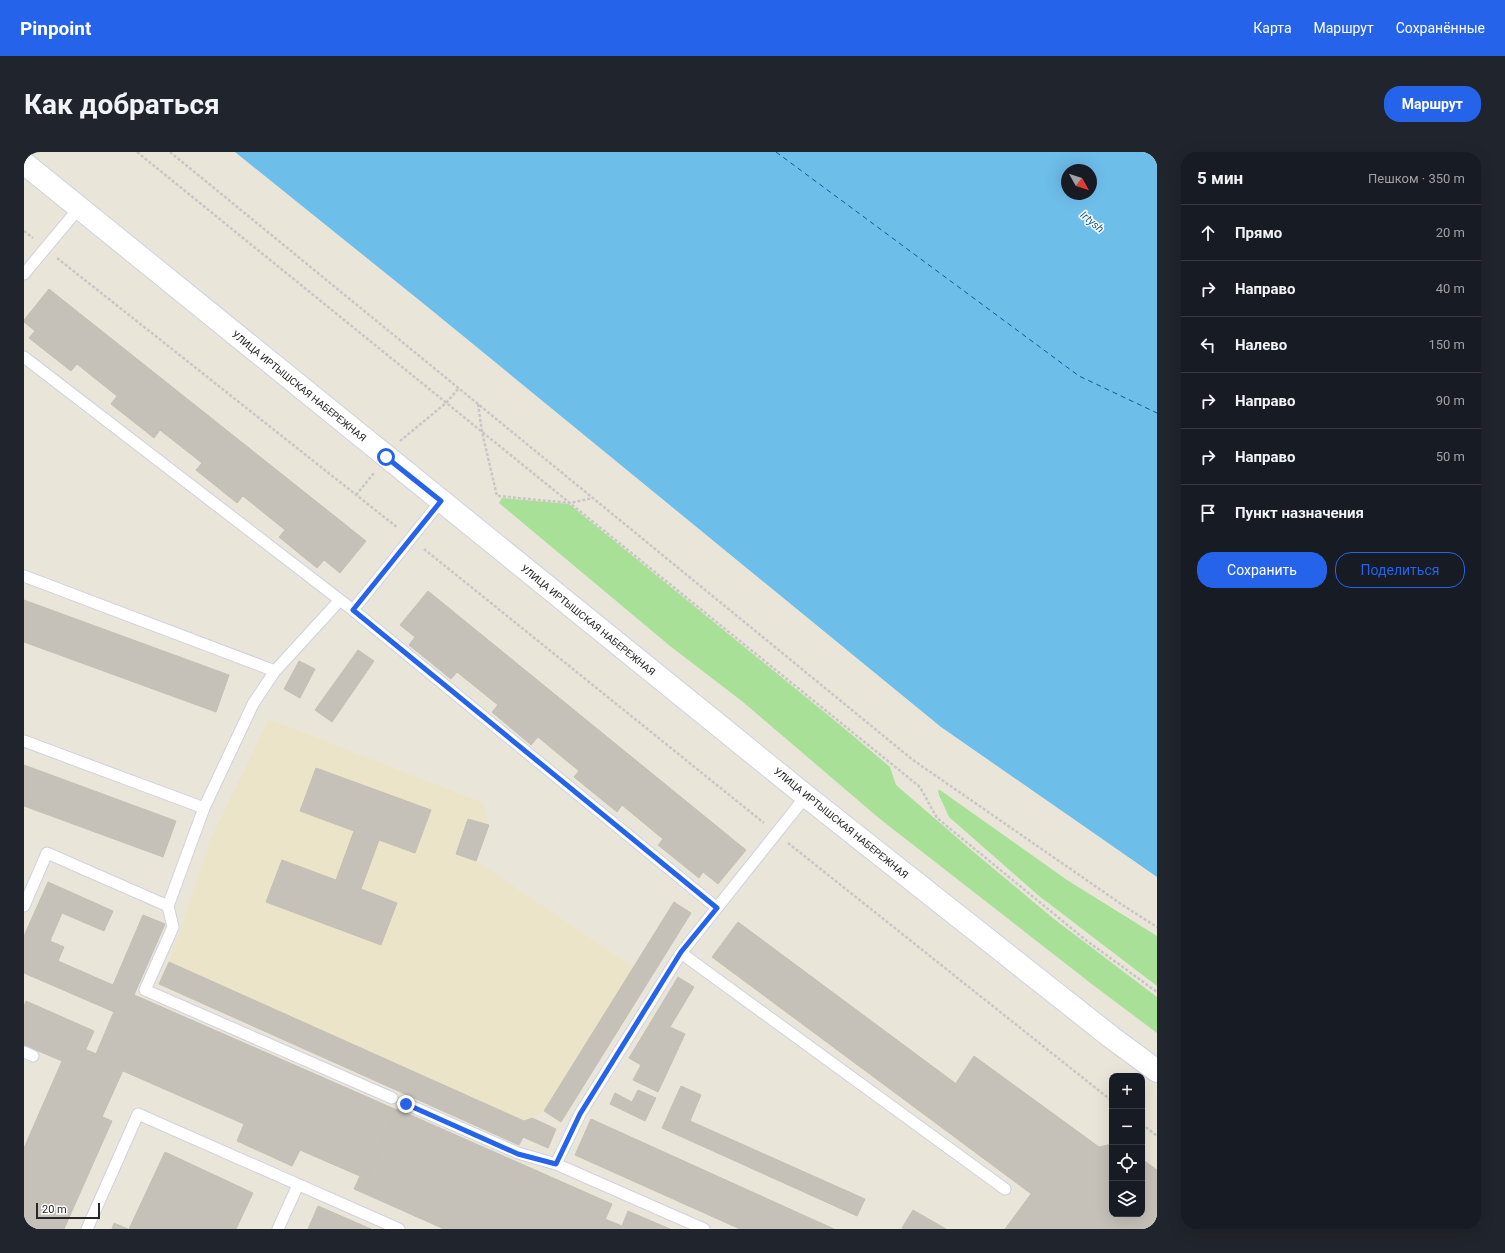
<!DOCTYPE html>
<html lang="ru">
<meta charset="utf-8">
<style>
:root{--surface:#171b24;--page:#20242c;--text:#f1f3f6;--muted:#9ea1a6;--line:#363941;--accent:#2563eb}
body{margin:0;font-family:Roboto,sans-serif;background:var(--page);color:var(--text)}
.controls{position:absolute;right:12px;bottom:12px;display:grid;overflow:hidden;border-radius:8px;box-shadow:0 4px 16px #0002}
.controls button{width:36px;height:36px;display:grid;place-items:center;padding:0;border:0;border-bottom:1px solid var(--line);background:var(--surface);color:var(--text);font:20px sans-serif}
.compass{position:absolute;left:1037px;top:12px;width:36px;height:36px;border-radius:50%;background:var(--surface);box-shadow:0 4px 16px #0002;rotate:129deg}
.scale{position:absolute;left:12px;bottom:10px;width:64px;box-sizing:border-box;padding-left:4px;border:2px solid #282828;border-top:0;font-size:11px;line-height:14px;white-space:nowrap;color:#282828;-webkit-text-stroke:3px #fff;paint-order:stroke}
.stop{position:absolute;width:12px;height:12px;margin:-9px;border:3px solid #2563eb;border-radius:50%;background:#fff}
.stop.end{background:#2563eb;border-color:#fff;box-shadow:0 1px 4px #0008}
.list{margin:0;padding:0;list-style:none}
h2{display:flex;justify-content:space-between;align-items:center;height:52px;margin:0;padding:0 16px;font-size:17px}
h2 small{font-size:13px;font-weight:400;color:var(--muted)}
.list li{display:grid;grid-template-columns:26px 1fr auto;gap:12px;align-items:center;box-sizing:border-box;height:56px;padding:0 16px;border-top:1px solid var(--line)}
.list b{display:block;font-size:15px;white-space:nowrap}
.list em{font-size:13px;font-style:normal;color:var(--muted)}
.actions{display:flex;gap:8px;padding:12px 16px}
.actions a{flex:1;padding:9px 0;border:1px solid var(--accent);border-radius:16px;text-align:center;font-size:14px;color:var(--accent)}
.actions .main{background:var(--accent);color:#fff}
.icon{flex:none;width:22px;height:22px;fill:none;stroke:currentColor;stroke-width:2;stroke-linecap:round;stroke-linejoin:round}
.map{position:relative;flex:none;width:1133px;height:1077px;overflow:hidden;border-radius:16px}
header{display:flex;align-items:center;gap:24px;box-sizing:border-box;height:56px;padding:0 20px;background:var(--accent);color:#fff}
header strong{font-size:19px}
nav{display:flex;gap:22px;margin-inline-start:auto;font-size:14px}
.intro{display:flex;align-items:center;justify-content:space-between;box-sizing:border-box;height:96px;padding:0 24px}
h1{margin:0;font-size:28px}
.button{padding:10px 18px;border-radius:16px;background:var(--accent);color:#fff;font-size:14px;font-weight:700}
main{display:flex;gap:24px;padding:0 24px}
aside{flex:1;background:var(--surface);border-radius:16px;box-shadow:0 4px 16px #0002}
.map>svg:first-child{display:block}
.education{fill:#ece4c9}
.green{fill:#a9e097}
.water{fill:#6ebeea;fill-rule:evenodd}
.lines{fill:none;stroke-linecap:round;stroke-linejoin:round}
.ferry{stroke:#115a93;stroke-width:1;stroke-dasharray:5 4;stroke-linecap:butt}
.building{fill:#c5c1b9;stroke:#c5c0b4}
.lane-casing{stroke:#cfd1e1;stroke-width:13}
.secondary-casing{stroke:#cfd1e1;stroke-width:24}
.path{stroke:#c7c7c7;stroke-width:2.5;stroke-dasharray:3 2;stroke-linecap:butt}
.lane{stroke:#fff;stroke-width:11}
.secondary{stroke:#fff;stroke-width:22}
.route{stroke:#2563eb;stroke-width:5}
.labels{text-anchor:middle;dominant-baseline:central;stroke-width:3;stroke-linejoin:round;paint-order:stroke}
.street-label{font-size:10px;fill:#282828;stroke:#fff}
.water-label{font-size:11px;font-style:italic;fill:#115a93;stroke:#fff}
</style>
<header>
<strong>Pinpoint</strong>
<nav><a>Карта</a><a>Маршрут</a><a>Сохранённые</a></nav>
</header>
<div class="intro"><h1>Как добраться</h1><a class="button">Маршрут</a></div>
<main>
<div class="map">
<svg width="1133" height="1077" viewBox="0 0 1133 1077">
<rect width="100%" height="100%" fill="#eae5d9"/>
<path class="education" d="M245,567L459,651L465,673L452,709L610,815L520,959L500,969L145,810L187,686Z"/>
<path class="green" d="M478,346L545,352L821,577L866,615L872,633L945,696L1030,767L1133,845V881L1069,833L856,667L719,550L646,494L475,351Z
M914,638H916L1043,728L1133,784V834L1015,744L925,665L915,643Z"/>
<path class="water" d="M211,0H1133V725L917,575L400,152ZM1043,18H1067V42H1043Z"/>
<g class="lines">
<path class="ferry" d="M752,0L1055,224L1133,261"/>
</g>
<path class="building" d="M25,137L342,389L316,421L300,408L293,416L255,385L261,378L219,344L213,351L172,318L178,311L136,278L130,286L87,252L93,244L53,212L47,219L5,186L11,179L0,170V168Z
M404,439L722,698L694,732L679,720L675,726L634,693L639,687L598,653L593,660L550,625L555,619L514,585L507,593L468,560L474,553L433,520L427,527L385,493L391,485L376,473Z
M0,448L205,523L192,560L0,490Z
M334,498L350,509L308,570L291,558Z
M275,509L291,517L276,546L260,537Z
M0,613L152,669L139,705L0,654Z
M292,616L407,658L391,701L355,688L337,737L373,751L357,793L242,750L258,708L312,728L330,679L276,659Z
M444,667L465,673L452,709L432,702Z
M24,730L89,759L80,779L38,761L26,789L40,795L34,809L89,833L119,763L141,772L110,843L99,838L90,860L0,821V784Z
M650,750L667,761L537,970L520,959Z
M714,770L1063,1029L1037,1064L688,805Z
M145,810L500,969L508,966L532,977L524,996L499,985L495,993L135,832Z
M654,825L670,835L646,875L661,882L634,940L609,928L617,913L605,906Z
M99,838L373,958L337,1040L330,1037L336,1024L276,998L268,1014L213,989L220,972L99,919L101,914L72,902Z
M2,849L70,879L62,897L46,891L38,909L0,893V854Z
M46,891L101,914L78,965L24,941Z
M950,904L1075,995L1088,992V1062H1118V1007L1133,1018V1077H1055L1037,1064L1063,1029L932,931Z
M657,934L677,943L666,969L841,1047L833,1064L638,976Z
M614,938L632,946L621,969L586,952L591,941L608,950Z
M24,941L88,969L40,1077H0V996Z
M373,957L588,1052L577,1077H420L337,1040Z
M567,967L810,1077H716L551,1003Z
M141,1000L229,1041L212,1077H105Z
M1007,1042L1037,1064L1055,1077H981Z
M294,1054L347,1077H284Z
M889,1058L922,1077H880L878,1076Z
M604,1059L646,1077H577L581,1067L598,1074Z
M90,1071L104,1077H88Z"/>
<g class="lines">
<defs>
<path id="lane" d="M0,122L55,56
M0,205L329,458L693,756
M0,424L251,519
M316,448L251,519L229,552L180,656L144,754L149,775L121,838L368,946
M329,458L417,349
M0,589L180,656
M0,754L23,701L144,754
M657,801L981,1037
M0,900L9,904
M382,952L494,1001L532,1012L680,1077
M532,1012L556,962L657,801L782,644
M63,1077L114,962L375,1077
M254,1077L274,1033"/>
<path id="secondary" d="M0,11L782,644L1087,885L1133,919"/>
</defs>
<use href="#lane" class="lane-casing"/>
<use href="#secondary" class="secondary-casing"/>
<path class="path" d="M113,0L896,635L913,666L1063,789L1133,840
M146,0L889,608L1100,754L1133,775
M0,79L9,86
M33,106L374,376
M454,252L458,280L473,344L546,351L569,346
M376,289L422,251L435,236
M332,343L350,321
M400,397L740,671
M764,691L1088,949
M1118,972L1133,984"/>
<use href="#lane" class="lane"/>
<use href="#secondary" class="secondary"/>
</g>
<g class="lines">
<path class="route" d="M362,305L417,349L329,458L693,756L657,800L556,962L532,1012L494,1002L382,952"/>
</g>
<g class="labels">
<g class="street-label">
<text transform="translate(275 234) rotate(39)">УЛИЦА ИРТЫШСКАЯ НАБЕРЕЖНАЯ</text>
<text transform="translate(564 468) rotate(39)">УЛИЦА ИРТЫШСКАЯ НАБЕРЕЖНАЯ</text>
<text transform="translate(817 671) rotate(39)">УЛИЦА ИРТЫШСКАЯ НАБЕРЕЖНАЯ</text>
</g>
<g class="water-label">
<text transform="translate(1068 70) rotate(40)">Irtysh</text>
</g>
</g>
</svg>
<div class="controls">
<button>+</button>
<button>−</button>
<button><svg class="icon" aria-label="locate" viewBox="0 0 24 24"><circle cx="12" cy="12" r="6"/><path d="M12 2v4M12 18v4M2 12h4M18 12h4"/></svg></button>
<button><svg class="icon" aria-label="layers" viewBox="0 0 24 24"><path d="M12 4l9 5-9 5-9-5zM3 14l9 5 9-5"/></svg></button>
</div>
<svg class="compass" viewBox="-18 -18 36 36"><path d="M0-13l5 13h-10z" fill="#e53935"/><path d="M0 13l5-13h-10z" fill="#9ea1a6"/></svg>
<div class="scale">20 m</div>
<div class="stop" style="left:362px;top:305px"></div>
<div class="stop end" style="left:382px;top:952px"></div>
</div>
<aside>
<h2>5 мин<small>Пешком · 350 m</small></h2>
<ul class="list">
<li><svg class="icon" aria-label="ahead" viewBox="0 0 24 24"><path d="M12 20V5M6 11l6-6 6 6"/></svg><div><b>Прямо</b></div><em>20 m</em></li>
<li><svg class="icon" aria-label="right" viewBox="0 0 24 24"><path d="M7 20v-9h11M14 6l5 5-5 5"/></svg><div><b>Направо</b></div><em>40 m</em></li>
<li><svg class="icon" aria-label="left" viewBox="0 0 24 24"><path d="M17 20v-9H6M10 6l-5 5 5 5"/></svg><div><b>Налево</b></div><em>150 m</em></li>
<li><svg class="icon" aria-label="right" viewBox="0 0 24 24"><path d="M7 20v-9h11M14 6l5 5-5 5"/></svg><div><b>Направо</b></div><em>90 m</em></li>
<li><svg class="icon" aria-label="right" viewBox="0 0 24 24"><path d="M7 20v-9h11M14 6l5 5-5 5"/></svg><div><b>Направо</b></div><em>50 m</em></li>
<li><svg class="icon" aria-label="arrive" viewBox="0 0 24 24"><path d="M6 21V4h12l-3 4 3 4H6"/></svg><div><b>Пункт назначения</b></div></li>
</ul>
<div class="actions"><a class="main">Сохранить</a><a>Поделиться</a></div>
</aside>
</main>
